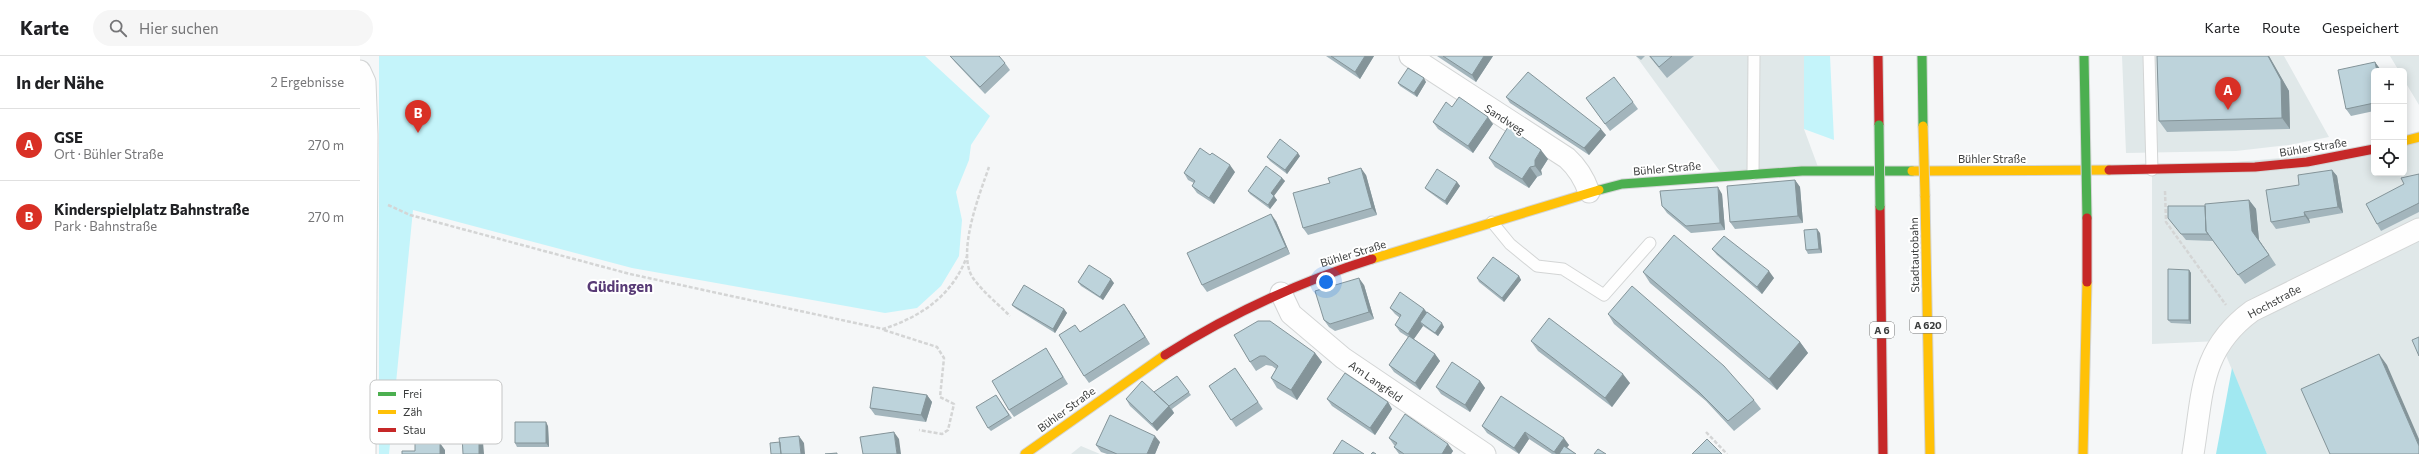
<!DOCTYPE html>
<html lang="de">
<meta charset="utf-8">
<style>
:root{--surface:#fff;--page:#f6f6f6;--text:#202124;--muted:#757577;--line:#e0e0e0;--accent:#d93025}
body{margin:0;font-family:Commissioner,sans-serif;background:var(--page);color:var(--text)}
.controls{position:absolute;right:12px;top:12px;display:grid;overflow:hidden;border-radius:6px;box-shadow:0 2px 10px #0003}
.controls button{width:36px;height:36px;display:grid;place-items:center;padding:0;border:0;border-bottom:1px solid var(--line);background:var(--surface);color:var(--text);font:20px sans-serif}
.you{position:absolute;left:966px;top:226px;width:14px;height:14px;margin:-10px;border:3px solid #fff;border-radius:50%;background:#1a73e8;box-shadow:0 0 0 6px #1a73e833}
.badge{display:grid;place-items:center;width:26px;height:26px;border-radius:50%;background:var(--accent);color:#fff;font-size:13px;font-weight:700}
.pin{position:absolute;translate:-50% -33px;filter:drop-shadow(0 1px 2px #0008)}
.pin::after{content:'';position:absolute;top:21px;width:14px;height:12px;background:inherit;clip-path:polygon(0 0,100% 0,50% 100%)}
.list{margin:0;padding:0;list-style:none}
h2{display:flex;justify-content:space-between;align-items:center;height:52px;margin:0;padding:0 16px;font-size:17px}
h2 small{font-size:13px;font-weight:400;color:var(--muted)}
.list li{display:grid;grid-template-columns:26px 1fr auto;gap:12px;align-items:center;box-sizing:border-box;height:72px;padding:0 16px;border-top:1px solid var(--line)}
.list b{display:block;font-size:15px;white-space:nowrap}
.list p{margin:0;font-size:13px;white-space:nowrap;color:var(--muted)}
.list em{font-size:13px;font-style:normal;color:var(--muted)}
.icon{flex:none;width:22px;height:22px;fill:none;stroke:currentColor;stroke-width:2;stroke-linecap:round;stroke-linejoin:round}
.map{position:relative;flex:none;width:2059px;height:398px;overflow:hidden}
header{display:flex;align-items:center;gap:24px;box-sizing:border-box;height:56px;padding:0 20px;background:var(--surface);border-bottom:1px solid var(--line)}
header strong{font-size:19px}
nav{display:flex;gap:22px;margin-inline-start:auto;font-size:14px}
.search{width:280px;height:36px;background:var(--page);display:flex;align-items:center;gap:10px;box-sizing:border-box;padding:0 14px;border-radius:22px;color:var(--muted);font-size:15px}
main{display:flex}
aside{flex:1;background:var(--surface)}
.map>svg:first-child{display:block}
.built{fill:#e0e8e9}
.green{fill:#c4f4fa}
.forest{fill:#a1e8f1}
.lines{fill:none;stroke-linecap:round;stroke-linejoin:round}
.lane-casing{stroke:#d3d5d5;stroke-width:13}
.street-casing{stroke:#d3d5d5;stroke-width:23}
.fast-casing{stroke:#d3d5d5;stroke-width:11}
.slow-casing{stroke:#d3d5d5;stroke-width:11}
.jam-casing{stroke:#d3d5d5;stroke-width:11}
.path{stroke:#d4d5d5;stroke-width:2.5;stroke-dasharray:4 2;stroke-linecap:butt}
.lane{stroke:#fefefe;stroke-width:11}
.street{stroke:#fefefe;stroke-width:21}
.fast{stroke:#4caf50;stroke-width:9}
.slow{stroke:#ffc107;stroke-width:9}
.jam{stroke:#c62828;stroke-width:9}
.fast-bridge-casing{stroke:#d3d5d5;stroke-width:11;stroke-linecap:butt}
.slow-bridge-casing{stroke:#d3d5d5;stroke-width:11;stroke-linecap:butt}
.jam-bridge-casing{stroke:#d3d5d5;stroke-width:11;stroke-linecap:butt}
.fast-bridge{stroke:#4caf50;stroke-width:9}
.slow-bridge{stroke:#ffc107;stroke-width:9}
.jam-bridge{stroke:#c62828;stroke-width:9}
.wall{fill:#a3b5bc}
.shaded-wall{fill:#849499}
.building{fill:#bdd3db;stroke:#849499}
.labels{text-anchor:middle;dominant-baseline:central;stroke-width:4;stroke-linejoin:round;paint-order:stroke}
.shield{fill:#fff;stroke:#767777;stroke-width:1}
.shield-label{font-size:10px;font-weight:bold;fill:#3b3d3d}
.street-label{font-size:11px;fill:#3b3d3d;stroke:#fff}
.district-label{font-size:15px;font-weight:bold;fill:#583b76;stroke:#fff}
.key{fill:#fff;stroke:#c4c5c5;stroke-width:1}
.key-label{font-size:11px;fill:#3b3d3d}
</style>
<header>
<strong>Karte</strong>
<div class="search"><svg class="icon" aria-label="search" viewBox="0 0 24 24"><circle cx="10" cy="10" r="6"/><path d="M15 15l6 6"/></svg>Hier suchen</div>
<nav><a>Karte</a><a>Route</a><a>Gespeichert</a></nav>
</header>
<main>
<aside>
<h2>In der Nähe<small>2 Ergebnisse</small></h2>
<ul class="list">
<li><span class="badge">A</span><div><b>GSE</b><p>Ort · Bühler Straße</p></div><em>270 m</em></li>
<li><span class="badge">B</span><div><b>Kinderspielplatz Bahnstraße</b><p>Park · Bahnstraße</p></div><em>270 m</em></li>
</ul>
</aside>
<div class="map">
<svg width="2059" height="398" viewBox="0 0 2059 398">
<rect width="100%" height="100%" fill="#f5f7f8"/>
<path class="built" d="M1276,0H1444V73L1461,119L1367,125Z
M1762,0H1924L1969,81L1929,89L1876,95L1766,97Z
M2030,0H2059V49L2044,24V15H2039Z
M2059,81V398H1907L1860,285L1792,288V114L2014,93V117H2044V85Z
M721,390L740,398H711Z"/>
<path class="green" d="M19,0H565L630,60L611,89L609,104L596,136L602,164L599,200L581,230L557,252L525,257L272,212L53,154L29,398H19Z
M1444,0H1470L1474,84L1444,73Z"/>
<path class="forest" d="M1872,312L1907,398H1856Z"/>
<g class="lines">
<defs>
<path id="lane" d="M1789,0L1792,114
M1393,118L1394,0
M1132,166L1150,188L1177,210L1203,213L1244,239L1290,187"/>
<path id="street" d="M1050,0L1207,102C1218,112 1224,122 1229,136
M0,15L5,26L7,79L5,398
M921,237L931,258L983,302L1125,398
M1833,398C1843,338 1839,294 1892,255L2059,173"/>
<path id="fast" d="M1562,0L1563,70
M1239,134L1262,128L1442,115H1552"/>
<path id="slow" d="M2044,85L2059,81
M1552,115L1749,114
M1565,140L1570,398
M1012,203L1239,134
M665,398L805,299
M1723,398L1727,226"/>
<path id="jam" d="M1518,0L1519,69
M1749,114L1895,111L1947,106L2014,93
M1520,150L1523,398
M805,299C870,258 939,226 1012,203"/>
</defs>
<use href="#lane" class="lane-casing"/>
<use href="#street" class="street-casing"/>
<use href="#fast" class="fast-casing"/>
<use href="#slow" class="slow-casing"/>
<use href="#jam" class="jam-casing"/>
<path class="path" d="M629,111C620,137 596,197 613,222C623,236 638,248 650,260
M1805,135L1806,166L1866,249
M28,149L50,159L270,218L523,273C561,261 593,239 607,200
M524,274L577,291L584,302L580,341L594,348L588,374L582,378L559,374
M1346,376L1367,398"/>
<use href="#lane" class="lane"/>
<use href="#street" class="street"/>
<use href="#fast" class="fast"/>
<use href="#slow" class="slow"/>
<use href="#jam" class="jam"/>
<defs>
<path id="fast-bridge" d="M1724,0L1727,162
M1519,69L1520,150"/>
<path id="slow-bridge" d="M1563,70L1565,140"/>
<path id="jam-bridge" d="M1727,162V226"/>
</defs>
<use href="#fast-bridge" class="fast-bridge-casing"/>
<use href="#slow-bridge" class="slow-bridge-casing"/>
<use href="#jam-bridge" class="jam-bridge-casing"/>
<use href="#fast-bridge" class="fast-bridge"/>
<use href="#slow-bridge" class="slow-bridge"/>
<use href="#jam-bridge" class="jam-bridge"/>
</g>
<path class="wall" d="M590,0L645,7L650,14L625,38L595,6Z
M966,0H1014L1000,23Z
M1077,0H1133L1116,26Z
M1276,0H1285L1281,4Z
M1289,0H1334L1307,22Z
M1797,0H1909L1929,35L1930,73L1807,76L1799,65Z
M2015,6L2020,13V15H2014V55L1991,60L1986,53Z
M1066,26L1057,41L1040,30L1038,27Z
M1146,41L1246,79L1229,99L1150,47Z
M1226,42L1273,46L1278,53L1250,75Z
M1092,51L1133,68L1113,97L1078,73L1073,66Z
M940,100L927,118L910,105L907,101Z
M1129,102L1188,103L1181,114L1182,119L1177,121L1169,132L1135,111Z
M1972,114L1977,120L1983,157L1949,163L1950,167L1916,173L1911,166L1939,129Z
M875,116L854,148L837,137L832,130L834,127L828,124L824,117Z
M2059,118V156L2021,175L2017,168L2044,128Z
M1006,119L1017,159L948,179L943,172Z
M922,122L925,125L914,140L917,144L910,153L890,138L888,135Z
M1435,124L1440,131L1443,167L1375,173L1370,166Z
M1097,126L1100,130L1087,149L1068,135L1065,132Z
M1362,138L1365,174L1331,177L1307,157L1302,150Z
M1889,144L1896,153L1899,184L1916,209L1885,228L1853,185L1826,184L1808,162L1845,150Z
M916,165L930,198L847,236L842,229Z
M1460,177L1462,197L1448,198L1446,194Z
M1352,193L1414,222L1402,238L1357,199Z
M1829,214L1831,217V268L1811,267L1808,264Z
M1283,216L1440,286L1448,297L1417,334L1290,227Z
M1159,220L1161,224L1144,246L1119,226L1117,222Z
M718,226L754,227L743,244L721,230Z
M1004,229L1014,263L975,275L969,271L964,264Z
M764,248L790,288L729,327L724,320L720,276Z
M652,249L704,253L707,257L695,277L655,252Z
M1030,252L1064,253L1067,256L1084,271L1078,280L1063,270L1054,283L1075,298L1080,305L1060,334L1034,316L1029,309L1048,281L1040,276L1035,269L1040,262L1035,258Z
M1248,258L1394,344L1401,353L1374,375L1346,345L1254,268Z
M874,279L955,297L962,306L937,344L917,332L911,322L916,313L912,310L906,309L896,315L890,306Z
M1171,285L1270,327L1252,351L1178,295Z
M686,292L708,328L654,361L649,354Z
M875,312L903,353L876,371L849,330Z
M817,320L831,339L812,353L814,357L797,375L770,350L766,343L794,336Z
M1120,325L1125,332L1110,356L1081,338L1076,331Z
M567,339L572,346L566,366L515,359L510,352Z
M636,339L652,362L631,375L628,372Z
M1141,340L1209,389L1207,391L1216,398H1192L1169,383L1159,398L1127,377L1122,370Z
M967,343L1028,346L1032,353L1015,379L972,350Z
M188,370L189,391H157L155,387Z
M1029,382L1088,388L1093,395L1091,398H1039L1034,391L1036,390L1034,389Z
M800,386L795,398H747L741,396L736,389Z"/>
<path class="shaded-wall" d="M1005,0H1014L1000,23L995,16Z
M1124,0H1133L1116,26L1112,19Z
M1908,0H1909L1929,35L1930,73L1922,62Z
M2015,6L2020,13V15H2017Z
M1064,22L1066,26L1057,41L1054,37Z
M1128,61L1133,68L1113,97L1108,90Z
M1241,73L1246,79L1229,99L1224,92Z
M1181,94L1188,103L1181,114L1182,119L1175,110V104Z
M938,97L940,100L927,118L925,114Z
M870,109L875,116L854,148L849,142Z
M1170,111L1177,121L1169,132L1162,123Z
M1001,112L1006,119L1017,159L1012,152Z
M1972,114L1977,120L1983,157L1978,151Z
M922,122L925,125L913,141L911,137Z
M1435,124L1440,131L1443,167L1438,160Z
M1097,126L1100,130L1087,149L1085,145Z
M1358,131L1362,138L1365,174L1360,167Z
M914,140L917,144L910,153L908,149Z
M1889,144L1896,153L1899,184L1916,209L1892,175Z
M1944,156L1949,163L1950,167L1945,160Z
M911,158L916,165L930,198L926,191Z
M1457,173L1460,177L1462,197L1459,193Z
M1829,214L1831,217V268L1829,264Z
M1409,215L1414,222L1402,238L1397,231Z
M1159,220L1161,224L1144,246L1142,242Z
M999,222L1004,229L1014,263L1009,256Z
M751,223L754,227L743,244L740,241Z
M764,248L769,255L790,288L785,281Z
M704,253L707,257L695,277L693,273Z
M1064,253L1069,260L1060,266L1063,270L1053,284L1048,278Z
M1082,267L1084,271L1078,280L1075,277Z
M1440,286L1448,297L1417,334L1409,323Z
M955,297L962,306L937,344L931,334Z
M1075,298L1080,305L1060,334L1055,327Z
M2019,298L2027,309L2059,383V390Z
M1263,318L1270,327L1252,351L1245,342Z
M1120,325L1125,332L1110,356L1105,349Z
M567,339L572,346L566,366L561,359Z
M1028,346L1032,353L1015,379L1010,372Z
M809,350L814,357L797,375L792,368Z
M186,366L188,370L189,391L186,387Z
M534,376L539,383L541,398H537Z
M1165,376L1169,383L1159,398L1154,392Z
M119,379L123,386L124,398H119Z
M439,380L444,387L445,398H441Z
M795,380L800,386L795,398H787Z
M1204,382L1209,389L1202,398H1196L1194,396Z
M80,387L85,394V398H80Z
M1088,388L1093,395L1091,398H1082Z"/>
<path class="building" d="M590,0H639L645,7L620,31Z
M971,0H1005L995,16Z
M1083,0H1124L1112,19Z
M1290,0H1312L1299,11Z
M1797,0H1908L1921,24L1922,62L1799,65Z
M2015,6L2017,15H2014V40H2013L2014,47L1986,53L1978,14Z
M1048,12L1064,22L1054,37L1038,27Z
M1168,16L1241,73L1224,92L1146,41Z
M1254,21L1273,46L1245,68L1226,42Z
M1099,41L1128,61L1108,90L1073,66L1086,46L1092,51Z
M1148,71L1181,94L1175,104V110L1170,111L1162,123L1129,102Z
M920,83L938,97L925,114L907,101Z
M840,92L850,99L852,97L870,109L849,142L832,130L835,125L824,117Z
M906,110L922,122L911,137L914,140L908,149L888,135Z
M1001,112L1012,152L943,172L933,137L970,127L968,122Z
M1077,113L1097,126L1085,145L1065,132Z
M1972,114L1978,151L1944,156L1945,160L1911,166L1906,134L1939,129L1938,119Z
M2059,118V147L2017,168L2006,148L2044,128L2041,122Z
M1435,124L1438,160L1370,166L1367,130Z
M1358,131L1360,167L1326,170L1302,150L1300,135Z
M1889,144L1892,175L1909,199L1878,219L1846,175L1845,148Z
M1808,150H1845L1846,175L1848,178H1821L1808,162Z
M911,158L926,191L842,229L827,197Z
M1457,173L1459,193L1446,194L1444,174Z
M1314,179L1440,286L1409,323L1283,216Z
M1364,180L1409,215L1397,231L1352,193Z
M1133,201L1159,220L1142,242L1117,222Z
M729,209L751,223L740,241L718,226Z
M1808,213L1829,214V264H1808Z
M999,222L1009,256L970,268L964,264L955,235Z
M664,229L704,253L693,273L652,249Z
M1272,230L1364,310L1394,344L1368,365L1339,336L1248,258Z
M1040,236L1064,253L1048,278L1035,269L1041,259L1030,252Z
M764,248L785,281L724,320L699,279L715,269L720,276Z
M1067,256L1082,267L1075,277L1060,266Z
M1189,262L1263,318L1245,342L1171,285Z
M898,265H910L955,297L931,334L911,322L918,310L905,300H900L890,306L874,279Z
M1049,280L1075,298L1055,327L1029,309Z
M2059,281V300L2052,284Z
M686,292L703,321L649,354L632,325Z
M2019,298L2059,390V398H1970L1941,333Z
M1092,306L1120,325L1105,349L1076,331Z
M875,312L898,346L871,364L849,330Z
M985,317L1028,346L1010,372L967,343Z
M817,320L829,336L809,350L794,336Z
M782,325L809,350L792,368L766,343Z
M513,331L567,339L561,359L510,352Z
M636,339L649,359L628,372L616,351Z
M1141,340L1204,382L1194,396L1165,376L1154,392L1122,370Z
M1045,358L1088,388L1082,398H1044L1034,391L1037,387L1029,382Z
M750,359L795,380L787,398H757L736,389Z
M155,366H186V387H155Z
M534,376L537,398H503L500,381Z
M102,379H119V398H103Z
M439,380L441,398H421L419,382Z
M1347,383L1362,398H1332Z
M982,384L1004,398H973Z
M55,386L80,387V398H42V395H55Z
M420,386L421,398H411L410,387Z
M1204,390L1216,398H1199Z
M1238,393L1246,398H1234Z
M1013,396L1016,398H1011Z
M477,397V398H465Z"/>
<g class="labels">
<g class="shield">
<rect x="1550" y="261" width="36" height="16" rx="3"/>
<rect x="1510" y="266" width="24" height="16" rx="3"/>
</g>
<g class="shield-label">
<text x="1568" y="269">A 620</text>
<text x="1522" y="274">A 6</text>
</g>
<g class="street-label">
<text transform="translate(1145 63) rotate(33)">Sandweg</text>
<text transform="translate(1953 91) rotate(-9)">Bühler Straße</text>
<text x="1632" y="102">Bühler Straße</text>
<text transform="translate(1307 112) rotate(-5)">Bühler Straße</text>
<text transform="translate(993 197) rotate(-17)">Bühler Straße</text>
<text transform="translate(1554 199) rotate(-91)">Stadtautobahn</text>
<text transform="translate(1914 245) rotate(-28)">Hochstraße</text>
<text transform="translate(1016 325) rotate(35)">Am Langfeld</text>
<text transform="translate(706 353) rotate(-36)">Bühler Straße</text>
</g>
<g class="district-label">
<text x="260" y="230">Güdingen</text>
</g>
</g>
<rect x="10" y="324" width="132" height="64" rx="6" class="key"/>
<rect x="18" y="336" width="18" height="4" fill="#4caf50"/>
<rect x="18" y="354" width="18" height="4" fill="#ffc107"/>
<rect x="18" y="372" width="18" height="4" fill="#c62828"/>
<g class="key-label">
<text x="43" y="342">Frei</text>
<text x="43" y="360">Zäh</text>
<text x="43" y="378">Stau</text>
</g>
</svg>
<div class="controls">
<button>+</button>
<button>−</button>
<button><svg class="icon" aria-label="locate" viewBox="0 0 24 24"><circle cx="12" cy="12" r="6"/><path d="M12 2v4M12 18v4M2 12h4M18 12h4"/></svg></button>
</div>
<div class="you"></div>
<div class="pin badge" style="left:1868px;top:54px">A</div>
<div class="pin badge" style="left:58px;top:77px">B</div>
</div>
</main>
